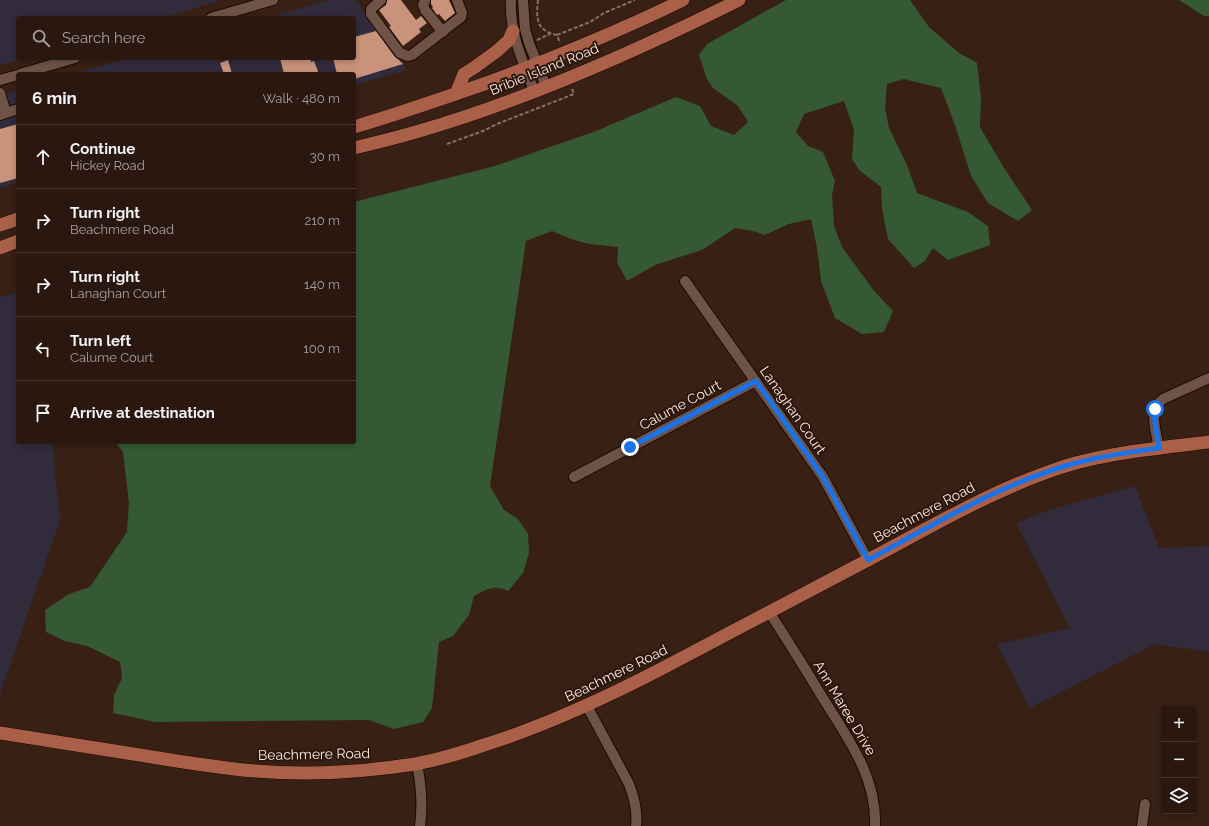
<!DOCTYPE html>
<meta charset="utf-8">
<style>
:root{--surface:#2a1810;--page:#322119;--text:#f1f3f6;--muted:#a5a09f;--line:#463730}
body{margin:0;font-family:Raleway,sans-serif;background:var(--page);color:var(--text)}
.controls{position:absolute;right:12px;bottom:12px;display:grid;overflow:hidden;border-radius:4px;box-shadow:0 2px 6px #0003}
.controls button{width:36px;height:36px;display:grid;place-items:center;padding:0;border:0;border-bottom:1px solid var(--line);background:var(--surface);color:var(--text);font:20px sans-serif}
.stop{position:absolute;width:12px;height:12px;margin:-9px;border:3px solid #1a73e8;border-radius:50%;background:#fff}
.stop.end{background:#1a73e8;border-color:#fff;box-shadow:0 1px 4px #0008}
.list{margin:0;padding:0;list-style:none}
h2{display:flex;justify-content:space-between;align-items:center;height:52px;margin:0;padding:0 16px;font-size:17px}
h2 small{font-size:13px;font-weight:400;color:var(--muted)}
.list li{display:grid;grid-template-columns:26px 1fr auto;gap:12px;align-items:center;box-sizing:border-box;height:64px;padding:0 16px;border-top:1px solid var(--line)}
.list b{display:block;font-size:15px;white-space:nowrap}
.list p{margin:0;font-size:13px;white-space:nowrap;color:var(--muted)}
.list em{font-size:13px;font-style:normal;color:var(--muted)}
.icon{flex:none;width:22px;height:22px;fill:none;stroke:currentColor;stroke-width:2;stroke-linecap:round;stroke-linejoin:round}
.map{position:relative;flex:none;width:1209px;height:826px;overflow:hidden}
.search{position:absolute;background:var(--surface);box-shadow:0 2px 6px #0003;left:16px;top:16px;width:340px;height:44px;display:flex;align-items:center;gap:10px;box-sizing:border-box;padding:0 14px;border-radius:4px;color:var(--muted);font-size:15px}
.panel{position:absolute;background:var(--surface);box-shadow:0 2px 6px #0003;left:16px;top:72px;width:340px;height:372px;border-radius:4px}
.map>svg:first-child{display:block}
.industrial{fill:#312b3b}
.forest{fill:#345933}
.building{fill:#c9927a}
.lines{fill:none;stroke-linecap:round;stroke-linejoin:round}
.minor-casing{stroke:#1e0902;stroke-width:12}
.major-casing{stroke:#1e0902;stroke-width:14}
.path{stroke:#867167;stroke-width:2;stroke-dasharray:4 2;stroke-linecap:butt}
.minor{stroke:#6f5347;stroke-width:10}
.major{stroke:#aa6048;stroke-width:13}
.route{stroke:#1a73e8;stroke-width:5}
.labels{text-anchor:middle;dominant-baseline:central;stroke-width:4;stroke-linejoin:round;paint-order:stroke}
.street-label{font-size:14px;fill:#fae9e2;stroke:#2d160c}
</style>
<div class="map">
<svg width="1209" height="826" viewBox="0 0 1209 826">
<rect width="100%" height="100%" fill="#382015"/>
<path class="industrial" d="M0,0H222L161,18H18V58H25L0,65Z
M329,0H355L407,70L354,85V74H73L129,58H354V18H267Z
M18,90V182L0,188V95Z
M18,292V442H52L60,520L0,694V297Z
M1135,486L1159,548L1209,546V652L1155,644L1030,708L997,644L1070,628L1016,523L1049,510Z"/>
<path class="forest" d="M786,0H910L929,27L959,53L977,63L981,98L980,127L1004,168L1032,210L1018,221L988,203L971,176L956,128L941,88L904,79L887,84L885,108L889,128L907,165L917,193L968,212L988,226L990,245L948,260L933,248L925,261L914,268L888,239L882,208L881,187L859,170L852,159L854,130L844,101L804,114L796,132L808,146L823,152L835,181L832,195L834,226L842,247L875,292L893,311L884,332L862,334L835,318L821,281L817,248L811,219L789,224L765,235L753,231L735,228L702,250L655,265L627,281L617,262L618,247L589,244L571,239L552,231L526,241L490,486L504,510L518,519L528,534L529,553L523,573L508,591C494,584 486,590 474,596L469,615L453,636L439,642L432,708L423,722L394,729L369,720L155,722L113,713L114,695L122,678L120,662L87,646L65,641L46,632L45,610L69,594L90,587L127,532L129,503L123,452L115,442H354V202L495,166L596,131L676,97L700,106L711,126L734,135L748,122L738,106L713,88L707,79L699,55L707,44Z
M1179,0H1209V16H1204Z"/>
<path class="building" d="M387,0H401L416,20L421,16L427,23L419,29L421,32L403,46L389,27L391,26L379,10L386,5Z
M431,0H449L455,13L445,21L439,14L437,15L432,8L433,7L431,4Z
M376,31L395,57L399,60L403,64L354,79V74H337L333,58H354V37Z
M280,58H310L311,62L314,61L319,74H284Z
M228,60L232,74H224L220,63Z
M18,124V178L0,183V129Z"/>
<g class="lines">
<defs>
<path id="minor" d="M381,0L371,9V14L400,53L408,56L412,55L461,17L462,13L457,0
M511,0C509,32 523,62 534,91
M523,0L525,29L529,43L546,86
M425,1L423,5L425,10L443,32
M211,18L273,0
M20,74L75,58
M0,80L18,75
M0,93L6,113
M0,115L18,109
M685,281L823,477L868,560
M1159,448C1156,432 1148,410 1163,399L1209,378
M574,477L756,381
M769,612C787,639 804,667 821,695C846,736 877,775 875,826
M587,706L629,784C634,797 638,811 636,826
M417,764C421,784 423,805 420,826
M1142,826L1145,804"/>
<path id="major" d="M456,94L464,74L475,67L497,51L509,40L513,31
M354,127C398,114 441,99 484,84C551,59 618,32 683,0
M354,148C375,143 395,138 416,132C527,100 635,52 739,0
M0,225L18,219
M0,248L18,241
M0,733C49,741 98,748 146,756C182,762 218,768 255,771C306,775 364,772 415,764C438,760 461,753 484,745C545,726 603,699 661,669C729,633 798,597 866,561C925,530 982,496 1045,473C1097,453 1154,449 1209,442"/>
</defs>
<use href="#minor" class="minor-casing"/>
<use href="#major" class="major-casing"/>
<path class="path" d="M538,0C536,18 536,31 557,35L560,43
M557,35L590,22L604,13L635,0
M537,40L550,34
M447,144L483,131L497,124L574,94L572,89"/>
<use href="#minor" class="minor"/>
<use href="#major" class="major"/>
</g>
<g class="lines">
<path class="route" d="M630,447L756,381L823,477L868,560C933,525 1000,484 1072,464C1100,456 1130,452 1159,448L1154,416L1155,409"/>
</g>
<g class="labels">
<g class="street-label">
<text transform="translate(544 69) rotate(-22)">Bribie Island Road</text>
<text transform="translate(680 405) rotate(-28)">Calume Court</text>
<text transform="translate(793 410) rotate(55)">Lanaghan Court</text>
<text transform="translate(924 512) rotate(-28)">Beachmere Road</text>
<text transform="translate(616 673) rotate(-26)">Beachmere Road</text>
<text transform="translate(845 708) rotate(59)">Ann Maree Drive</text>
<text transform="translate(314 754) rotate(-1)">Beachmere Road</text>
</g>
</g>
</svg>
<div class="controls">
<button>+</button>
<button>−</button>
<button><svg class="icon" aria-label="layers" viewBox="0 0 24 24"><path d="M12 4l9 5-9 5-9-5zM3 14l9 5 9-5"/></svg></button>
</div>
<div class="stop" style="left:1155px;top:409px"></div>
<div class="stop end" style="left:630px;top:447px"></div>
<div class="search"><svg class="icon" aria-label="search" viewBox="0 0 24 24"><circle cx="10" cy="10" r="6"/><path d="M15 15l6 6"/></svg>Search here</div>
<section class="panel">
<h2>6 min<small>Walk · 480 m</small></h2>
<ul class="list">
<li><svg class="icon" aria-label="ahead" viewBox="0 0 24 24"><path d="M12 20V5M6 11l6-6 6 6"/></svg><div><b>Continue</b><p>Hickey Road</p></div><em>30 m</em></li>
<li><svg class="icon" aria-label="right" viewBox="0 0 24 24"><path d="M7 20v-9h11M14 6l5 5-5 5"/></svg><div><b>Turn right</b><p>Beachmere Road</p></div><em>210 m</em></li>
<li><svg class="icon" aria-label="right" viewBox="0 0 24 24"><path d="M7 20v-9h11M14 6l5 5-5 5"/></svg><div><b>Turn right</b><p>Lanaghan Court</p></div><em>140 m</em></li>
<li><svg class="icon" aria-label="left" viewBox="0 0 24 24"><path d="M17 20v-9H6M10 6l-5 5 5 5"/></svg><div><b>Turn left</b><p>Calume Court</p></div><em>100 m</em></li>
<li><svg class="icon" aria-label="arrive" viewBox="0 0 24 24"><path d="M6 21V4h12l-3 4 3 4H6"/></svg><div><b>Arrive at destination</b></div></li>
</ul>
</section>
</div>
